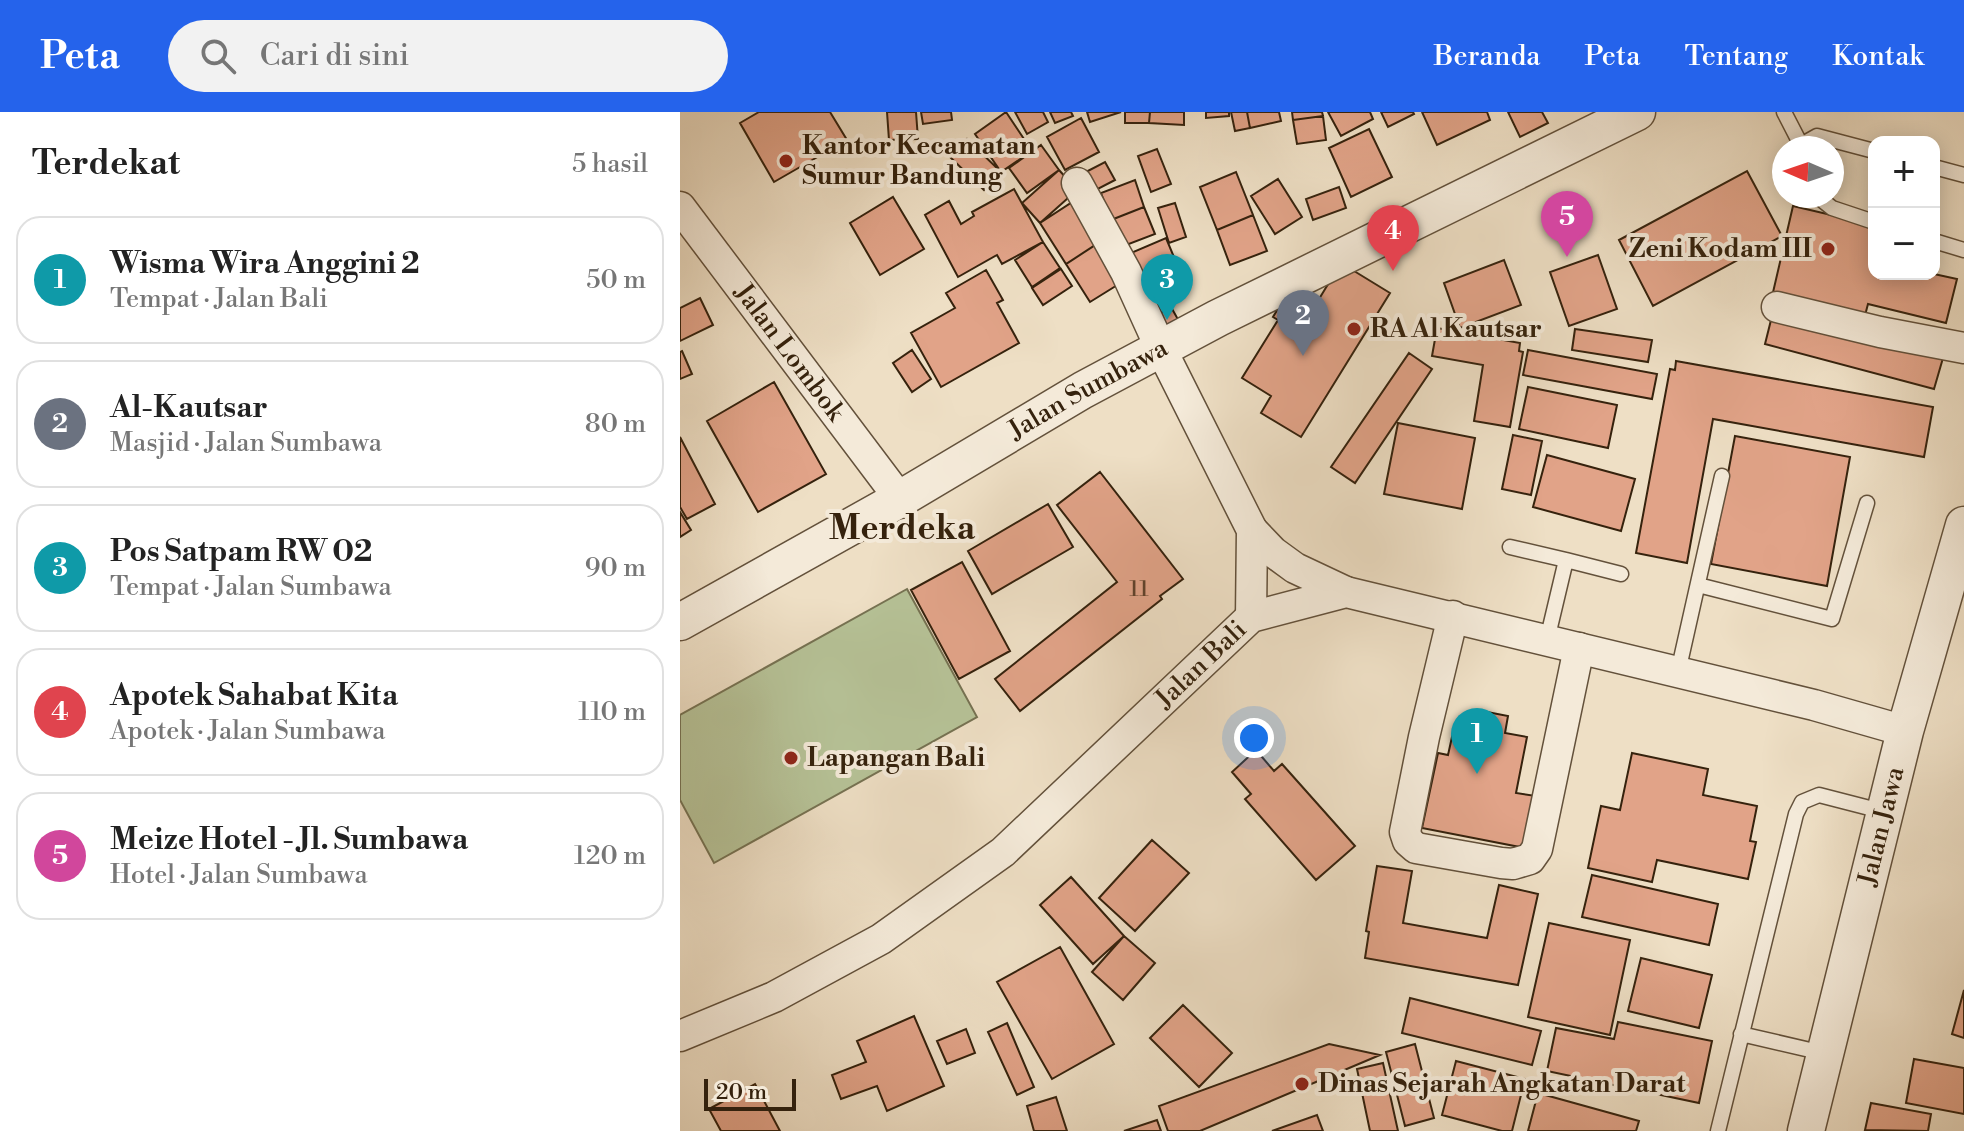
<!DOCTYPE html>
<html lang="id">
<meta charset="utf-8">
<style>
:root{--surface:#fff;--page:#f2f2f2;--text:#222;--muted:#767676;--line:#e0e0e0;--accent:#2563eb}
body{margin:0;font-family:"Libre Bodoni",serif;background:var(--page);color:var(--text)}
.controls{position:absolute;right:24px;top:24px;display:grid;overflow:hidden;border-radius:16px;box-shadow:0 4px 20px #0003}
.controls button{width:72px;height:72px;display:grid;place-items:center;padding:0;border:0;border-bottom:2px solid var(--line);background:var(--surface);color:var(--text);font:40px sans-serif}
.compass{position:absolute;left:1092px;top:24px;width:72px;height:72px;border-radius:50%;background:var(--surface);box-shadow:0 4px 20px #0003;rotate:272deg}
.scale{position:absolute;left:24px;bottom:20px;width:92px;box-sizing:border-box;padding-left:8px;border:4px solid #35220d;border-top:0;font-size:22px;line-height:28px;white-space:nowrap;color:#35220d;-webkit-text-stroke:6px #f4ead9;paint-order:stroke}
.you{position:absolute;left:574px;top:626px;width:28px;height:28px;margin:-20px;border:6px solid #fff;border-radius:50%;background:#1a73e8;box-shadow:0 0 0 12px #1a73e833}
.badge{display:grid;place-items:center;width:52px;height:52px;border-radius:50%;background:var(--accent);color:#fff;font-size:26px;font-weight:700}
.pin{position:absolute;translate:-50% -66px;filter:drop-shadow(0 2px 4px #0008)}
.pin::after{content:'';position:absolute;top:42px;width:28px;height:24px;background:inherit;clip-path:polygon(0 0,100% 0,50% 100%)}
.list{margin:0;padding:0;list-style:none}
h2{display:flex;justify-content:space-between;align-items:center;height:104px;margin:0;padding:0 32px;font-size:34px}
h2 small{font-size:26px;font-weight:400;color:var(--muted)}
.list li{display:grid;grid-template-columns:52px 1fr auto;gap:24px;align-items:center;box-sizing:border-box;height:128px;margin:0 16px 16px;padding:0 16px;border:2px solid var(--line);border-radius:24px}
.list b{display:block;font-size:30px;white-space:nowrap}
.list p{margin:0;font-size:26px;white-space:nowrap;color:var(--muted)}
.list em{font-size:26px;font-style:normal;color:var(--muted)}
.icon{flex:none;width:44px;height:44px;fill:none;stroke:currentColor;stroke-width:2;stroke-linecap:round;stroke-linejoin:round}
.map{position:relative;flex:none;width:1284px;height:1019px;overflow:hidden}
header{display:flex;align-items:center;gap:48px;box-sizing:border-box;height:112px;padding:0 40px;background:var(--accent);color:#fff}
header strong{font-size:38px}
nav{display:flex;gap:44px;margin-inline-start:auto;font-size:28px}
.search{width:560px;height:72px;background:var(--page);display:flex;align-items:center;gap:20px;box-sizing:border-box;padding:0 28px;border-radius:44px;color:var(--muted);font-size:30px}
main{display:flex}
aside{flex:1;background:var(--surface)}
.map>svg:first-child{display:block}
.green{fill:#b6c297;stroke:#767252;stroke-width:2}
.building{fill:#e1a388;stroke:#35220d;stroke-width:2}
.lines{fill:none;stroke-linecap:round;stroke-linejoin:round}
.service-casing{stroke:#63513b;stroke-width:17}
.minor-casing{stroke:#63513b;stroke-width:33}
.tertiary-casing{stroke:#63513b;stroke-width:39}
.service{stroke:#f4ead9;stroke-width:14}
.minor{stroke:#f4ead9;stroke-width:30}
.tertiary{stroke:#f4ead9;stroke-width:36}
.poi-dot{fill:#8f2418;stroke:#f4ead9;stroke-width:3}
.labels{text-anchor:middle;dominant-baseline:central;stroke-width:8;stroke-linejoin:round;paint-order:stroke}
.number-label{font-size:22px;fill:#60422c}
.poi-label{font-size:26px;font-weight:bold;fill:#35220d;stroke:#f4ead9;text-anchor:start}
.street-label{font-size:26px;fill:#35220d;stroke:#f4ead9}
.district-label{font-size:34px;font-weight:bold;fill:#35220d;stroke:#f4ead9}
</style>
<header>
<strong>Peta</strong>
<div class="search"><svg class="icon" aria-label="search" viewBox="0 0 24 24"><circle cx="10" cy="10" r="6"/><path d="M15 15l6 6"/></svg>Cari di sini</div>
<nav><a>Beranda</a><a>Peta</a><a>Tentang</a><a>Kontak</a></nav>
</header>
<main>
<aside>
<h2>Terdekat<small>5 hasil</small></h2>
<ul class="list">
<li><span class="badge" style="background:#0f9aa8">1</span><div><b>Wisma Wira Anggini 2</b><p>Tempat · Jalan Bali</p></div><em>50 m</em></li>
<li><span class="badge" style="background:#6b7280">2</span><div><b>Al-Kautsar</b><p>Masjid · Jalan Sumbawa</p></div><em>80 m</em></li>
<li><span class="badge" style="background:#0f9aa8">3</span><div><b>Pos Satpam RW 02</b><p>Tempat · Jalan Sumbawa</p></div><em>90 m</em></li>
<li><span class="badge" style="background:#e0444e">4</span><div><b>Apotek Sahabat Kita</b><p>Apotek · Jalan Sumbawa</p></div><em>110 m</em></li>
<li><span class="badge" style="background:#d1479c">5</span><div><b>Meize Hotel - Jl. Sumbawa</b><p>Hotel · Jalan Sumbawa</p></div><em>120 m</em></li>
</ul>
</aside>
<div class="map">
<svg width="1284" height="1019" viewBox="0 0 1284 1019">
<rect width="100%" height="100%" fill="#eedfc5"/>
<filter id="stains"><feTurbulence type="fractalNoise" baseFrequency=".0025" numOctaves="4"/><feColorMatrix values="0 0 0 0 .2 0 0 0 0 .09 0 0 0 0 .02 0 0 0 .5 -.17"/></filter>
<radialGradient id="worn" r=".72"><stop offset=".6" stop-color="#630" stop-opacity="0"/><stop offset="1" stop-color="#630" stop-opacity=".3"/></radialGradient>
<path class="green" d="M227,477L297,605L34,751L0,688V603Z"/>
<path class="building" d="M79,0H150L167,28L94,70L60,11Z
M207,0H236L238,27L209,28Z
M241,0H271L272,8L243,12Z
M326,0L352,39L321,60L295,22Z
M335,0H363L368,10L347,22Z
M370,0H391L393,4L375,11Z
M407,0H441L410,10Z
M445,0H470L469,11H445Z
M470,0H504V13L469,11Z
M526,0H549V4L526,6Z
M551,0H567L570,16L555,19Z
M567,0H599L601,9L570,16Z
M612,0H642L643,4L613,8Z
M648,0H690L693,7L661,24Z
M701,0H733L734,2L708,15Z
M742,0H807L810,8L757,33Z
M828,0H862L868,11L840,25Z
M643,4L646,28L617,32L613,8Z
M401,6L419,40L385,58L367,25Z
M689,17L712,65L671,85L649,36Z
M287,27L321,60L304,78L270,45Z
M361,33L379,58L347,81L329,56Z
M477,37L491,72L471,80L458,44Z
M425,50L435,68L412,80L402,62Z
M379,58L397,78L360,111L342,91Z
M1067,59L1102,124L973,194L939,128Z
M556,60L573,103L537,118L520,75Z
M598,67L622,105L595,122L571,84Z
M455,68L464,95L431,108L421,81Z
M659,75L666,96L633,108L626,87Z
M334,77L363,130L322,152L317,143L278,165L245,103L269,89L281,112L294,104L292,100Z
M213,85L244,137L200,163L170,111Z
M397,87L423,128L386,152L360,111Z
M495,91L506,125L489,131L478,96Z
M1113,94L1194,113V162H1254L1277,167L1266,211L1188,192L1183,211L1091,189Z
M464,95L475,122L441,135L431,108Z
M573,103L587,139L550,153L537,118Z
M486,126L501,162L460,180L444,144Z
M423,128L447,167L410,190L386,152Z
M363,130L380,156L352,175L335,148Z
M918,143L937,197L889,214L870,160Z
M824,148L841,193L780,216L764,171Z
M661,151L710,181L621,325L581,301L591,284L562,266L598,208L593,205L610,177L636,192Z
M381,157L392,174L363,193L352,176Z
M306,158L323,188L317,191L339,231L261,275L231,221L275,196L266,181Z
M20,186L33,213L0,229V196Z
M491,195L500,211L483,220L474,204Z
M1093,200L1263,246L1254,277L1085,232Z
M757,216L840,231L839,239L843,240L830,315L794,309L803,253L752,244Z
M895,217L972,228L968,250L892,238Z
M232,238L251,267L232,280L213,251Z
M848,238L977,262L972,287L843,263Z
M2,239L12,262L0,267V240Z
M729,241L752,257L675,371L651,355Z
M996,249L1253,295L1244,345L1033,307L1007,451L956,441L990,257L995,258Z
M94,270L146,362L78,400L27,309Z
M848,275L937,293L928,336L839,317Z
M718,311L795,326L782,397L704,382Z
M833,323L862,329L851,383L822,377Z
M1055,324L1170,345L1147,474L1031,452Z
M0,325L35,392L7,407L0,395Z
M867,343L955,367L941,419L853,395Z
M420,360L503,467L480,484L482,487L340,599L315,567L437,470L377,393Z
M368,392L393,435L312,482L288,439Z
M0,400L11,418L0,425Z
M282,450L330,539L279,567L231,478Z
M802,599L828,604L825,621L847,625L836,681L856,684L845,736L742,716L758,641L768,643L774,616L798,620Z
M576,638L594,659L602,652L675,734L636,768L565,687L571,682L552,660Z
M952,641L1028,657L1023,683L1077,694L1070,729L1076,730L1068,767L977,748L972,770L908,756L921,694L940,698Z
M472,728L509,761L455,819L419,786Z
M697,754L732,759L723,811L807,826L819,773L858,782L838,873L685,846L689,820L686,819Z
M912,763L1038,792L1029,833L902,805Z
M391,765L444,824L413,852L360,793Z
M869,811L950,828L930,923L848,905Z
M444,824L475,851L443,888L412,860Z
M380,835L434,932L372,967L317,870Z
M961,846L1032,863L1019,916L948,899Z
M1284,878V926L1272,922Z
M730,886L861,919L852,953L722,921Z
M503,893L552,941L519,975L470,926Z
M234,904L264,974L207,999L197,974L161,987L152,963L186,950L177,929Z
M938,910L1032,929L1019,991L867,959L876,916L934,927Z
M327,911L354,975L337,983L308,920Z
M286,917L295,941L267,952L257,929Z
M649,932L700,943L520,1019H488L479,994Z
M735,932L754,1006L725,1014L706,940Z
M1234,947L1284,956V1002L1226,991Z
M776,949L845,967L832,1019H822L762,1003Z
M703,951L718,1019H690L677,957Z
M75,972L100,1019H41L29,997Z
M858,981L959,1009L956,1019H848Z
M376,985L387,1019H354L347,994Z
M1191,991L1251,1002L1248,1019L1185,1018Z
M637,1003L643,1019H592Z
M477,1008L481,1019H444Z"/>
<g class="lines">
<defs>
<path id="service" d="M1104,0L1121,33
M1121,36V33L1137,24L1194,39
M1254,55L1284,63
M1137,84L1152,96L1194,110
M1254,129L1284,138
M830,435L886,448L867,528
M886,448L941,462
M1018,473L1152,507L1187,391
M998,560L1042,364
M1061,922L1143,941
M1038,1019L1116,702L1122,690L1139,683L1205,700"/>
<g id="minor">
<path d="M397,71L446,160L481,237L572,418L571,505"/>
<path id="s1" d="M0,95L220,387"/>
<path d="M1097,195L1200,220L1284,236"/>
<path d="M572,418L593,440L615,456L666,480"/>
<path d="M773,504L744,625L725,720L728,729L736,736L821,751L833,752L850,747L857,737L899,536"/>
<path id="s2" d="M0,924L94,885L201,827L323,740L571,505L666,480L1134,593L1225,619"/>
</g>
<g id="tertiary">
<path id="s3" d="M0,510L220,387L403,278L538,206L957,0"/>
<path id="s4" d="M1126,1019L1225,619L1284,413"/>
</g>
</defs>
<use href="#service" class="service-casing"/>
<use href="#minor" class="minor-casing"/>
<use href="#tertiary" class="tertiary-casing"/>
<use href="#service" class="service"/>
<use href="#minor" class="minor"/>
<use href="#tertiary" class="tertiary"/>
</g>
<g class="poi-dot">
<circle cx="106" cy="49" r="8"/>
<circle cx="1148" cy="137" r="8"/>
<circle cx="674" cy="217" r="8"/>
<circle cx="111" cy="646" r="8"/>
<circle cx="622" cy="972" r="8"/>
</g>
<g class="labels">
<g class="number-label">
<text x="459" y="477">11</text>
</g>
<g class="poi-label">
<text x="122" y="34">Kantor Kecamatan<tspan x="122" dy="30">Sumur Bandung</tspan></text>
<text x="1132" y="137" text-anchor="end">Zeni Kodam III</text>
<text x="690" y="217">RA Al Kautsar</text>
<text x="127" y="646">Lapangan Bali</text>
<text x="638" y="972">Dinas Sejarah Angkatan Darat</text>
</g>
<g class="street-label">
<text stroke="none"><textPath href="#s1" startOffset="182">Jalan Lombok</textPath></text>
<text stroke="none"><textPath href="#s3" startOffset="470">Jalan Sumbawa</textPath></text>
<text stroke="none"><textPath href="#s2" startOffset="646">Jalan Bali</textPath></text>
<text stroke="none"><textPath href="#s4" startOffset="314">Jalan Jawa</textPath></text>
</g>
<g class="district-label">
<text x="222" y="417">Merdeka</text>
</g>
</g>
<rect width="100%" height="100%" filter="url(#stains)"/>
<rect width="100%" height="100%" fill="url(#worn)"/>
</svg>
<div class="controls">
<button>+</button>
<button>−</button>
</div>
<svg class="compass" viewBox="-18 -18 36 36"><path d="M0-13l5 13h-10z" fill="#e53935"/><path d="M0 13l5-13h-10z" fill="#767676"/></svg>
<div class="scale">20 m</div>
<div class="you"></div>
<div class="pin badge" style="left:797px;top:662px;background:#0f9aa8">1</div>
<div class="pin badge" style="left:623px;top:244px;background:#6b7280">2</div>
<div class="pin badge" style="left:487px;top:208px;background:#0f9aa8">3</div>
<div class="pin badge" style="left:713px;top:159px;background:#e0444e">4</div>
<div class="pin badge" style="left:887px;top:145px;background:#d1479c">5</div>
</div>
</main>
